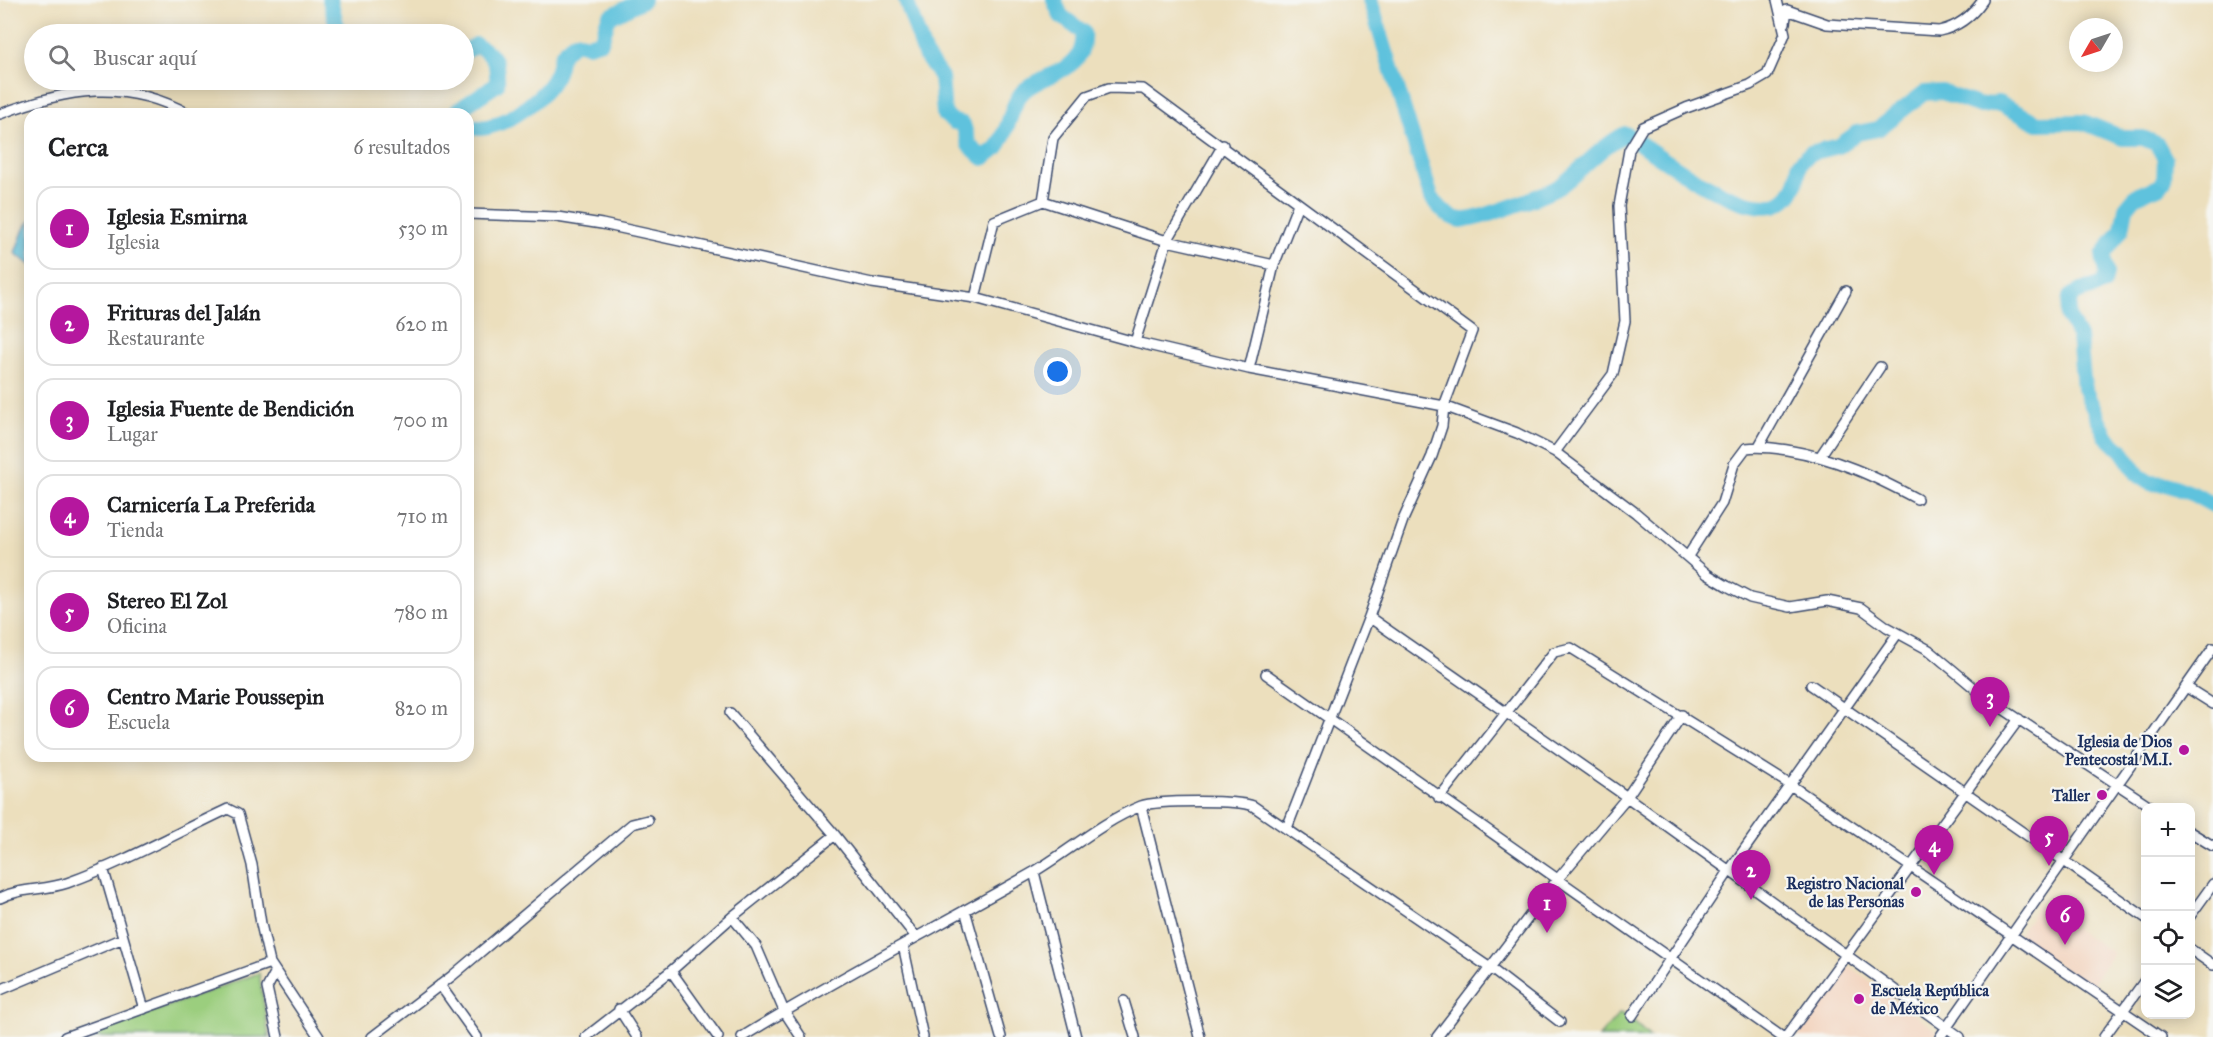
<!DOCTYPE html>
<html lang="es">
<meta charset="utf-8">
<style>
:root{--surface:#fff;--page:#f6f6f6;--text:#202124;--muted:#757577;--line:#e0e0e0;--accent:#b5179e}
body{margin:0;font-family:"IM FELL Great Primer",serif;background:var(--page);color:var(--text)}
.controls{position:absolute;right:18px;bottom:18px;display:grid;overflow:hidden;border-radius:12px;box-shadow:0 3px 15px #0003}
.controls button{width:54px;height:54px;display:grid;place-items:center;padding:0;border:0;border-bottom:2px solid var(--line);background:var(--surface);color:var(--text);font:30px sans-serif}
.compass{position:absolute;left:2069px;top:18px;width:54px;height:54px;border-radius:50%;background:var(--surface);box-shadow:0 3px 15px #0003;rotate:231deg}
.you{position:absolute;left:1058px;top:372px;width:21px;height:21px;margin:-15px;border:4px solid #fff;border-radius:50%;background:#1a73e8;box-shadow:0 0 0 9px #1a73e833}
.badge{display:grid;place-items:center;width:39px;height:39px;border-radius:50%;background:var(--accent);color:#fff;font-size:20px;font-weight:700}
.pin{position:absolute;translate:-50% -50px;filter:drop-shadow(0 2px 3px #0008)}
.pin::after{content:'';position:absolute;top:32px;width:21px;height:18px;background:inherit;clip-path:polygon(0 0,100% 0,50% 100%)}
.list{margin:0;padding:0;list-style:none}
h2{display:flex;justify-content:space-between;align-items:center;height:78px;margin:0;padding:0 24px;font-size:26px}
h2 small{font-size:20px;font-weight:400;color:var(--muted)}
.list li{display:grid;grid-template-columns:39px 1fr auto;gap:18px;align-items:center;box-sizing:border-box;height:84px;margin:0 12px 12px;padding:0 12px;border:2px solid var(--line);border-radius:18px}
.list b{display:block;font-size:22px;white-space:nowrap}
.list p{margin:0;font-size:20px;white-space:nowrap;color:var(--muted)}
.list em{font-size:20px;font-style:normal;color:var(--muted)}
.icon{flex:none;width:33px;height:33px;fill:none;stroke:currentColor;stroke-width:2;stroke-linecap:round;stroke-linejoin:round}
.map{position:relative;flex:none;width:2213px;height:1037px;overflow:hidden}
.search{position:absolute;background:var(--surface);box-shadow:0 3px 15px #0003;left:24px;top:24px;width:450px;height:66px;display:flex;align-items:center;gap:15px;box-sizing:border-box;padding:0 21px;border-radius:33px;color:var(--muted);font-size:22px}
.panel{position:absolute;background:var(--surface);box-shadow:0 3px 15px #0003;left:24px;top:108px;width:450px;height:654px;border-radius:18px}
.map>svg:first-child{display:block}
.built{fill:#f3d4bf}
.green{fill:#9bce7e;stroke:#5b7e6e;stroke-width:1.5}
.water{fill:#5fc2dd;stroke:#3d789e;stroke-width:1.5}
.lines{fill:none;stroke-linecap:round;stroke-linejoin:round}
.river{stroke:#5fc2dd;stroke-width:16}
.street-casing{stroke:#3a496c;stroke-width:12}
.street{stroke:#fff;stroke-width:9}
.poi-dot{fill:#b5179e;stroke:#f6f6f2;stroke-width:2}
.labels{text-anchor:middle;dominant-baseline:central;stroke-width:4.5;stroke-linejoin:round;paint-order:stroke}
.poi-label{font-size:16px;font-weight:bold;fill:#1b2f5e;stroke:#f6f6f2;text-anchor:end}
</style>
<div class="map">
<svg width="2213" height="1037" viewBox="0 0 2213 1037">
<rect width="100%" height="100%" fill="#f6f6f2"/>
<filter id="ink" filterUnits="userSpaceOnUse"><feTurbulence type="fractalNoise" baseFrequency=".0167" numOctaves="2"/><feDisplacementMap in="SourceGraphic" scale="12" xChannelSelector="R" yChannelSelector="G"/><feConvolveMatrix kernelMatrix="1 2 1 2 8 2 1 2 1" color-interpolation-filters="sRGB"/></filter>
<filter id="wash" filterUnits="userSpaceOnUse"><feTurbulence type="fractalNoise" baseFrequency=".008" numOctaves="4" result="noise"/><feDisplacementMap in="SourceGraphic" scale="24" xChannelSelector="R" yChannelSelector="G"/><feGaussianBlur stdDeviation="1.35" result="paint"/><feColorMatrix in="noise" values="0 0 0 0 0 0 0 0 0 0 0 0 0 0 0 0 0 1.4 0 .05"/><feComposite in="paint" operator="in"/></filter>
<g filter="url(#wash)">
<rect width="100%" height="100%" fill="#ecdfbd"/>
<path class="built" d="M2038,905L2113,953L2091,986L2017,938Z
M1849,966L1938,1032L1935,1037H1797Z"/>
<path class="green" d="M259,973L269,1037H83Z
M1620,1013L1627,1016L1650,1037H1599Z"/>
<path class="water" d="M30,221V265L15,253L24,229Z"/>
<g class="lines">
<path class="river" d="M330,0L339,34
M906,0L925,55L941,77L944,114L954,122L963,124L969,145L983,158C987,155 994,151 997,147C1010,131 1010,101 1026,89C1049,71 1087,71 1083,32L1061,16L1054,0
M1370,0L1431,197C1439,207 1449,220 1464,220C1478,220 1548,194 1560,186C1583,169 1600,147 1625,134C1663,156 1793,264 1799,164L1810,153L1839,146L1857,133L1878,129L1924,93L1942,92L1980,106L1998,103L2038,123L2083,122L2123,138H2143L2157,144L2165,159L2164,181L2158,187L2136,196L2126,208L2122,229L2103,255L2106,273L2104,283C2093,289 2080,289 2070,297L2068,316L2079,337L2084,388L2106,436L2122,451L2139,476L2150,483L2167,484L2193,494L2213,505
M459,114L457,111L497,84C498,63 495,55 476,45L464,52
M468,126C494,136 540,102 553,80C566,60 551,61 575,42L588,45L601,41L609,17L643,0"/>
</g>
</g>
<g filter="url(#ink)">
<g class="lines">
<defs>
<path id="street" d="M1785,23L1787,10L1827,24L1939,31C1958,27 1972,16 1983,0
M0,114C66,89 124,78 189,114
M1043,201L1053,138L1087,96L1109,88L1143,89L1472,331L1444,406L1442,426L1432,456L1403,520L1369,617L1287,828
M468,214L557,217L602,224L872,283L975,298L1135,342L1249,369L1444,406L1517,433L1555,452L1636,513L1707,574L1727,586L1750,598L1790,607L1827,601L1861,608L1887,627L1929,650L1985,697L2153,808
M975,298L994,221L1043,201L1167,241L1274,265
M1135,342L1167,241L1223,145
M1249,369L1274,265L1298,204
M1759,446L1846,291
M1555,452L1613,374L1625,321L1619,206L1629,150L1643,127L1686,108L1750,85L1767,75L1785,34L1777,0
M1821,455L1880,367
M1688,556L1722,503L1734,464L1746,448C1760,446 1773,448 1787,450C1836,458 1874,476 1917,499
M1369,617L1627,797L1960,1037
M1266,674L1782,1037
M1811,685L2146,918
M2186,687L2213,704
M730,713L835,835L916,937
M1439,798L1554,652L1571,648L1789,784L2161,1037
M1141,806L1200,1037
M2190,832L2213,846
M103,868L144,1009
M1034,872L1076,1037
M0,898C23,887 43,891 67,883C123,863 175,834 228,809L238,814L252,865L261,924L270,963L319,1037
M965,910L1001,1037
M2190,916L2213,884
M732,917L756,946L784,1011L801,1037
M903,945L923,1037
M2190,949L2213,965
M671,971L718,1037
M275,973L267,988L278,1037
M440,985L477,1037
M0,990L123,938
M1124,1001L1135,1037
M619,1009L637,1037
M1632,1016L1729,871L1898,633
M65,1037L270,963
M372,1037L452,976L632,824L648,820
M586,1037L671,971L732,917L835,835
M742,1037C836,979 935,928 1032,873C1068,852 1101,822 1141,806C1157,800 1239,800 1253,806L1490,968L1560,1022
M1437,1037L1557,880L1627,797L1682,715
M1786,1037L2019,719
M1940,1037L2213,648
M2104,1037L2146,979"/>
</defs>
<use href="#street" class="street-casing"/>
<use href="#street" class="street"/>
</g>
</g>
<g class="poi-dot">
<circle cx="2184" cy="750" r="6"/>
<circle cx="2102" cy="795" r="6"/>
<circle cx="1916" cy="892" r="6"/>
<circle cx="1859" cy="999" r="6"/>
</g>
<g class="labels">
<g class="poi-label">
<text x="2172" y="741">Iglesia de Dios<tspan x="2172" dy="18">Pentecostal M.I.</tspan></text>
<text x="2090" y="795">Taller</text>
<text x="1904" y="883">Registro Nacional<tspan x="1904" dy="18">de las Personas</tspan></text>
<text x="1871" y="990" text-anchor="start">Escuela República<tspan x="1871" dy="18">de México</tspan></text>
</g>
</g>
</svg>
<div class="controls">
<button>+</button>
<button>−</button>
<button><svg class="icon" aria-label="locate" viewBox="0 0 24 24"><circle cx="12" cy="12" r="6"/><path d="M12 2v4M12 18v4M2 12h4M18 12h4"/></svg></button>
<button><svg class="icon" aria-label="layers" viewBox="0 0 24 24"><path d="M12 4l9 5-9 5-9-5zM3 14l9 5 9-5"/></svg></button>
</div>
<svg class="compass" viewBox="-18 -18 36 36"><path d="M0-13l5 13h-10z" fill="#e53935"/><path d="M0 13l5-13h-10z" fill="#757577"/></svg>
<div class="you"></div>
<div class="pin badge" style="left:1547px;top:933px">1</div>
<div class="pin badge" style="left:1751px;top:900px">2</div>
<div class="pin badge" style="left:1990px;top:727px">3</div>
<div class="pin badge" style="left:1934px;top:875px">4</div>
<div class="pin badge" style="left:2049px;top:866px">5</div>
<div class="pin badge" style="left:2065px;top:945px">6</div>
<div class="search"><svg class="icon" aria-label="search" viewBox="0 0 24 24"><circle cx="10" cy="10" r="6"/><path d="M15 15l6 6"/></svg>Buscar aquí</div>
<section class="panel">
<h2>Cerca<small>6 resultados</small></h2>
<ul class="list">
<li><span class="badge">1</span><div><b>Iglesia Esmirna</b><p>Iglesia</p></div><em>530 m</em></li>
<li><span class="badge">2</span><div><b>Frituras del Jalán</b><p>Restaurante</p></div><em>620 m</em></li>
<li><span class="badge">3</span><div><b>Iglesia Fuente de Bendición</b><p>Lugar</p></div><em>700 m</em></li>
<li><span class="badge">4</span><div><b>Carnicería La Preferida</b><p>Tienda</p></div><em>710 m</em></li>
<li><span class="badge">5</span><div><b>Stereo El Zol</b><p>Oficina</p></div><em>780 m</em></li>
<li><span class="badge">6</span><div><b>Centro Marie Poussepin</b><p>Escuela</p></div><em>820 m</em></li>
</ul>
</section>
</div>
